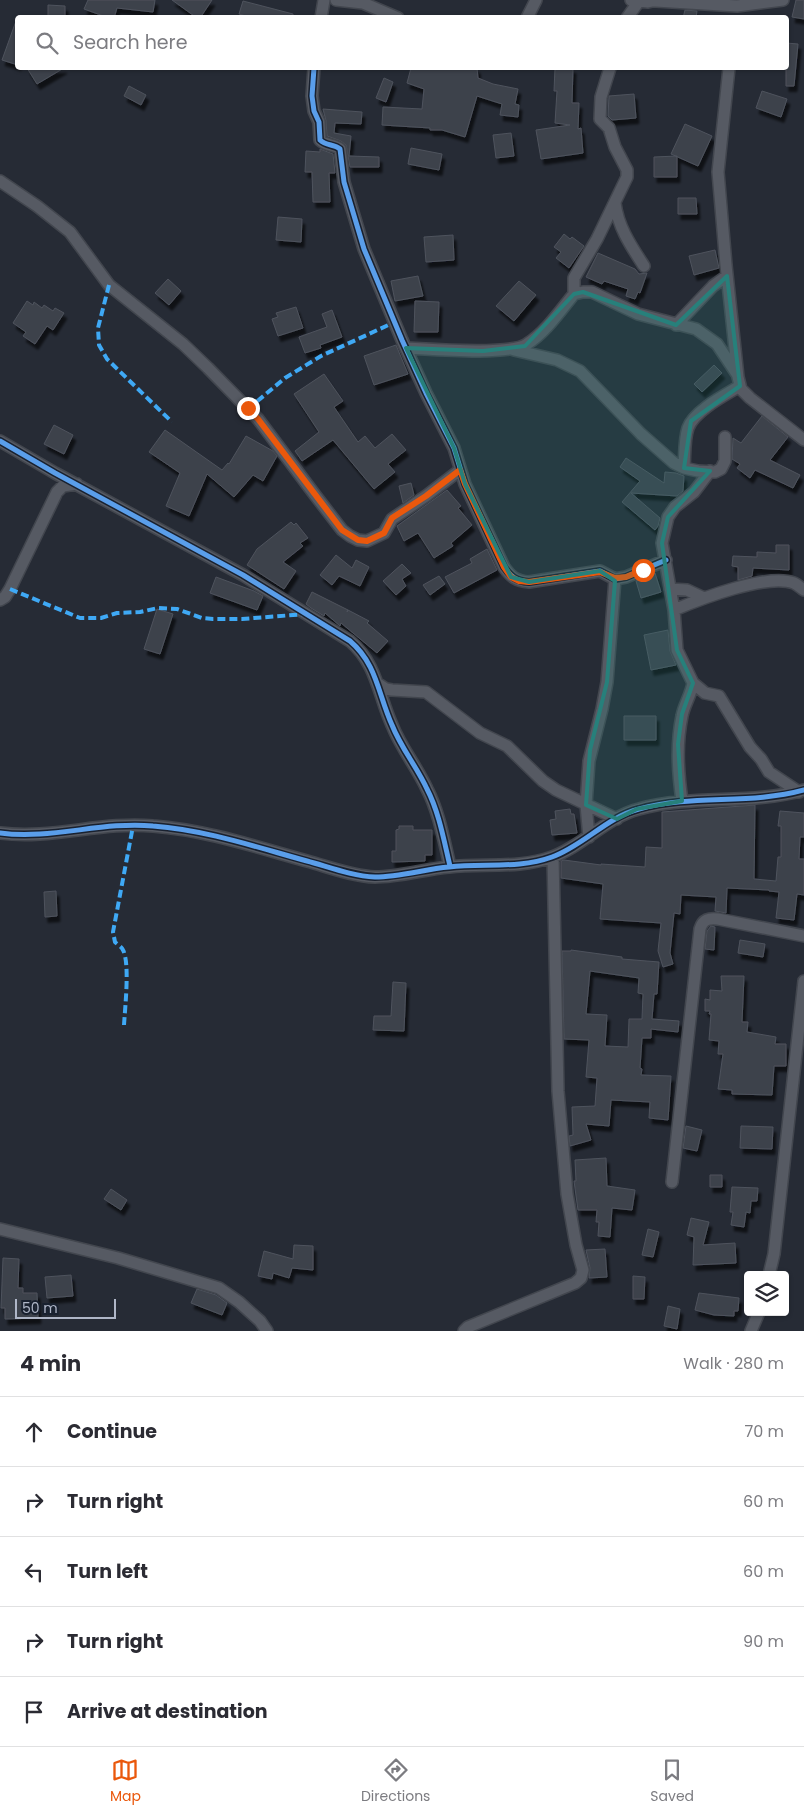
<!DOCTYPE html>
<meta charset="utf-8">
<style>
:root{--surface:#fff;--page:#f7f7f7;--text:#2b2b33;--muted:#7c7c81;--line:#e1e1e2;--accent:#ea580c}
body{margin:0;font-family:Poppins,sans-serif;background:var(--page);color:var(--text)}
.controls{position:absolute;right:15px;bottom:15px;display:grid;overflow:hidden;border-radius:5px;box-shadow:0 1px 4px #0004}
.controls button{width:45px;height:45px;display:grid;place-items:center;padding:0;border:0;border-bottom:1px solid var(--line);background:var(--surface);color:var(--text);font:25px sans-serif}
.scale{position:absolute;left:15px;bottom:12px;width:101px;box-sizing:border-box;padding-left:5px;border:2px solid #afb6c7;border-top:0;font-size:14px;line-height:18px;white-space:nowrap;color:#afb6c7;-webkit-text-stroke:4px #19212f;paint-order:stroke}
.stop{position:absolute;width:15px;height:15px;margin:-11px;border:4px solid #ea580c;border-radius:50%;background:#fff}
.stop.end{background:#ea580c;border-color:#fff;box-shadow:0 1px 5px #0008}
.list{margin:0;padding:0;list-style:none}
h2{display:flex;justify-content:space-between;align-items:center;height:65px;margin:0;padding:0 20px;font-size:21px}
h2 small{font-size:16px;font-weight:400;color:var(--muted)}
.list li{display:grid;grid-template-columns:32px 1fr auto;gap:15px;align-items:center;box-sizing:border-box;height:70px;padding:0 20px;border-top:1px solid var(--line)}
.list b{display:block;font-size:19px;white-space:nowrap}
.list em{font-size:16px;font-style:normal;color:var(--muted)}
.icon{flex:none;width:28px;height:28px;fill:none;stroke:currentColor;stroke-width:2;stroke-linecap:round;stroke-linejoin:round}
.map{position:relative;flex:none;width:804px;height:1331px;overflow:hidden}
.search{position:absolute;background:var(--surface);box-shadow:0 1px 4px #0004;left:15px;right:15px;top:15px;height:55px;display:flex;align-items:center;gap:12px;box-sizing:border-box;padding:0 18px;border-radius:5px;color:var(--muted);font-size:19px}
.sheet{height:415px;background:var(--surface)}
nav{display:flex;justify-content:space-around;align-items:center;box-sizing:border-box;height:70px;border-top:1px solid var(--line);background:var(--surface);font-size:14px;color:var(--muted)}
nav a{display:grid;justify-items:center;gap:2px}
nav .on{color:var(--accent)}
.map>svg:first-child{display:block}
.building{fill:#3e424b;stroke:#4e535d;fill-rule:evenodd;filter:url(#shadow)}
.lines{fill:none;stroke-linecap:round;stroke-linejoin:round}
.street-casing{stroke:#42464e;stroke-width:14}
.street{stroke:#565a63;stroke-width:11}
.quiet{stroke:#3fa9f5;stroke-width:4;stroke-dasharray:8 4;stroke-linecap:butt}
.cycleway-casing{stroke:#19212f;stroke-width:8}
.cycleway{stroke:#5a9eea;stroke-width:5}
.route{stroke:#ea580c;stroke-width:6}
.marked{fill:#27807b;fill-opacity:0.2;stroke:#27807b;stroke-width:4;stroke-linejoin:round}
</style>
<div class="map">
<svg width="804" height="1331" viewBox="0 0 804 1331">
<defs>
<filter id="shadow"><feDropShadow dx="3" dy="5.5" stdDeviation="1" flood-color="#0009"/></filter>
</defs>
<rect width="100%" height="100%" fill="#262b35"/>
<path class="building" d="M88,0H155L153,12L117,8L114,18H109L84,9Z
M172,0H212L200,18H197Z
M796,0H804V19L792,17Z
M243,1L293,14V18H253L239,14Z
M48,5L65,6V18H48Z
M685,10L697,11L696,18H683Z
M16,21H18V65L2,60Z
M786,43L798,44L794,86H786Z
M27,68H64L37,84Z
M411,68H477L478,78L493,84L518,89L515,104L519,105L518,117L500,115L502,104L477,96L465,137L442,130H430V128L382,125L383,107L422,109L424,89L407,83Z
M555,68H573L572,103H579L578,129L581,128L583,153L541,159L536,130L570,125L555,123L557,91H554Z
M384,78L393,82L386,102L376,98Z
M129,86L146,95L141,105L124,96Z
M762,91L787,99L781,117L756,108Z
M634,94L636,118L612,120L608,116L609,96Z
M323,109L362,112L361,124L335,123L334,133L351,136L349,156L379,157V167H350L346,145L341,141L327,136L326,121Z
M685,124L712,136L698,166L671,154Z
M511,133L514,156L496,158L493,135Z
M411,148L442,154L439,170L408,164Z
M320,149L333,154L335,173H329L330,202H313L312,172H305L306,151L320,152Z
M677,156V177H654V157Z
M678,198H696L697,214H678Z
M278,217L302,219L301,242L276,240Z
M564,234L570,239L572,237L584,246L569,268L556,258L561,252L554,247Z
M453,235L454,260L426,262L424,237Z
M715,250L719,268L694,275L689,256Z
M598,253L635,269L639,274L647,273L640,293L638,292L635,299L626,296L628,289L604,281L602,284L586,277Z
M418,276L423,296L395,301L391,281Z
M168,279L181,291L169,305L155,293Z
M519,281L536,295L514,321L496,306Z
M27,301L33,305L34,302L42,308L44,305L53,311L55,308L64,313L53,330L47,326L35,344L23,336L26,332L13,323Z
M415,301L439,302L438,332H414Z
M296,307L303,328L278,336L272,319L278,317L276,313Z
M332,310L342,337L320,345L321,348L305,353L299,337L327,327L322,314Z
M396,345L408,374L374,385L364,356Z
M714,365L722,373L702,392L694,384Z
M324,374L343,401L334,407L358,442L365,436L375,448L392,434L406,450L388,464L395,472L374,489L333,440L302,461L295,451L319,432L294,394Z
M762,416L788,437L770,460L800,475L793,488L755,470L750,478L737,468L740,464L732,459L733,438L741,443Z
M54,425L73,435L64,454L44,444Z
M165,430L222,470L228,463L229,464L246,436L273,451L277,456L263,481L253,475L234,497L207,474L189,516L166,506L180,473L149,452Z
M626,458L664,483L665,472L676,473L684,476L683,491L677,496L631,493L660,518L658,526L655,530L622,502L640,481L620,467Z
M411,483L414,495L403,503L399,486Z
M447,490L461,506L458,508L472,525L451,543L453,546L434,558L418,533L404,541L397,526Z
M291,522L294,525L296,523L308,538L300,543L303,546L283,562L296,571L284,589L247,565L257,549Z
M776,545H789V570L753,568L752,576L738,580V567L732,566L733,556L757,557V552L776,553Z
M487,549L497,570L454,593L445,577L472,563L470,559Z
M336,555L352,568L356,560L369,567L360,586L339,576L332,585L320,575Z
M402,564L411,573L402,579L406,586L396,595L383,581Z
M655,573L661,592L641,598L636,581Z
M439,576L445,584L430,595L423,585Z
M216,577L254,591L263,596L257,610L210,593Z
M312,592L348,610L347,612L348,610L369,621L367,623L388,641L377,653L341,623L340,626L325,613L324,616L311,608L306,604Z
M157,609L173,614L160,654L144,649Z
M668,630L670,651L676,665L651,670L644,635Z
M624,716H656V740H624Z
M755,805L754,879L776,881L778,857H781V826H778L780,811L804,813V837H800L799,859H804V895L797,894L794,920L776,918L779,892L769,891V890L727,888L726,913L715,911L716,897L681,895L680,914L674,913L670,953L673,964L663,967L658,951L661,923L600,919L603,884L561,878V861L564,860L601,865V864L645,867L646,847L662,848V812Z
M570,809L571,814H574L577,833L552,835L550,820L556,819L555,811Z
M399,826H413V830H432V855H425V861L392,862V851H396V830L399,829Z
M56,891L57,916L45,917L44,892Z
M711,926L715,927L714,950L705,949L707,931Z
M740,940L765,944L763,957L738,953Z
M571,950L622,957V959L659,962L657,994H654L652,1019L679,1021L678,1032L651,1029V1038H642L640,1068L642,1069L641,1075L671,1076L668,1120L649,1118L650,1102L611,1100L609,1126L586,1124L591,1140L570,1146L569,1136L573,1135L572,1107L595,1106L597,1078L586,1077L589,1040L564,1039L562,951H571ZM590,971L639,978L638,993L643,994L642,1019H629L628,1047L605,1046L607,1015L586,1014Z
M721,976H744L742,1022H748L747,1032L776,1037L775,1044H786V1066H774L772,1095L732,1094V1090L718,1089L723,1054H718L719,1041L709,1040L711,1014H709L710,1011H705V999L710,1000V990L722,991Z
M393,982L406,983L404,1031L373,1030L374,1016H391Z
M686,1126L702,1130L697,1151L683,1148Z
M741,1126L773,1127L772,1149L740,1148Z
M606,1158L607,1186L635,1190L632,1210L612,1208L610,1237L598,1236L599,1222H596L597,1210H578L574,1181H576L575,1160Z
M710,1175H722V1187H710Z
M732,1187L758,1188L757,1201H751L750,1213L746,1212L744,1227L731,1225L733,1212H730Z
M111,1189L127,1200L121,1210L104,1199Z
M691,1218L709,1222L703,1245L735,1243L736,1263L693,1265L694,1237L687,1235Z
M648,1229L659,1232L653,1257L642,1255Z
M294,1245L313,1246V1270L292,1268L289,1278L273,1273L272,1279L258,1276L264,1251L293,1259Z
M605,1249L607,1277L589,1278L590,1268L586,1250Z
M3,1258L19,1259L18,1288H23V1293H37L38,1318L5,1319V1308H1Z
M71,1275L73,1296L47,1298L45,1277Z
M633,1276L645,1277L644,1299H633Z
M197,1289L216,1295L227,1303L222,1315L191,1303Z
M699,1293L739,1298L738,1311H734V1316L714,1315L695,1310Z
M668,1306L680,1309L677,1329L664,1326Z"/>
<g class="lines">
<defs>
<path id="street" d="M336,0L363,3L398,18
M631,0L648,2L657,0
M656,1L737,6L783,0
M321,18L324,0
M527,18L536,0
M627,18L639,1
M314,68L312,96L314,111L319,122L320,140C326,146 334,144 340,149L344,182L364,249L402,340L426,393L454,448L465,484L504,567C511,577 516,581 529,582L600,571L615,579L626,577L666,560
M729,68L718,172L726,265L738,377L741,389L750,398L804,440
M0,181L37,206L70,232L109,285L183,344L208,368L258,419L315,495L342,530L350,536L358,540L367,541L384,533L392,519L426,496L460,470
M615,203C618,227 631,246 644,266
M574,294L583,292H592L638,314L696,329L717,344L737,374
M676,325L713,286L727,276
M406,348C430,349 509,356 527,344C546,332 560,311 574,294V278L597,239L627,177V170L615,147L609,128L600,119L601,97L610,68
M514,350L557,360L580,371L641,434L674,463L684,468L698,471L715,472L721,469L725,461V437
M0,441L55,473L243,575L350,641C377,664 378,694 392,725C401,748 417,767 427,789C439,812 444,841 450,866
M684,468C685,455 684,440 688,428C694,411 725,395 740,386
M670,589L687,590L704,598
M0,600L5,597L10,589L57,492L63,486L77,484
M674,610C700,599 767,573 794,583C798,585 801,588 804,590
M377,683L386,689L392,690L426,692L480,733L507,746L543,781L556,790L617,819
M693,683L705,693L719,696L750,747L761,759L769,772L799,792
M682,801C678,772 676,745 682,716C684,705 691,695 693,683L677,650L674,610L662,543L668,517L675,507L694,492L710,471
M0,833C51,840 102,821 153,826C206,830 256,847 307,861C329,867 352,876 375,877C400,877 425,869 449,867C484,863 519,869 552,857C583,846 607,817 639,809C693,794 750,805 804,790
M589,837L586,805L589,761L602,709L607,682L615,579
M672,1182L700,929C703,919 709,918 718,919L804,936
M0,1229L118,1258L219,1288L239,1302L260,1321L267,1331
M769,1275L774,1254L804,981
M464,1331L468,1327L575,1283L581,1278L583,1270L576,1245L567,1194L558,1091L553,857
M751,1331L759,1312"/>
</defs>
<use href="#street" class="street-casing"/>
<use href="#street" class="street"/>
<path class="quiet" d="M109,285L98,328L99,345L107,359L172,422
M248,409L285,378L321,356L395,322
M10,589L80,618H101L117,613L140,612L158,608L177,609L202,618L213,619H242L306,614
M124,1025C125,1008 130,963 123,950C122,947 117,944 115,942L113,932L133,826"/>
<defs>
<path id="cycleway" d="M314,68L312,96L314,111L319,122L320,140C326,146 334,144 340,149L344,182L364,249L402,340L426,393L454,448L465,484L504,567C511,577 516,581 529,582L600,571L615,579L626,577L666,560
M0,441L55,473L243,575L350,641C377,664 378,694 392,725C401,748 417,767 427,789C439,812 444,841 450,866
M0,833C51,840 102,821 153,826C206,830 256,847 307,861C329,867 352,876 375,877C400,877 425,869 449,867C484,863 519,869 552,857C583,846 607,817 639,809C693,794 750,805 804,790"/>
</defs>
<use href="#cycleway" class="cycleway-casing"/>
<use href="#cycleway" class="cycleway"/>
</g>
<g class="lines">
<path class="route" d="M248,408L258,419L342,530L358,540L367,541L384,533L392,518L426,496L460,470L465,484L504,567L511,577L519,581L529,582L600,572L615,578L626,577L643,570"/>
</g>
<path class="marked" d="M727,276L740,386L691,421L684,468L710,471L668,517L662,543L677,650L693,683L682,714L678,744L682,801L637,809L617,819L586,805L590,750L607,682L615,581L600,571L529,582L511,577L465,484L454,448L406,348L483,351L525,346L574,294L583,292L676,325Z"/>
</svg>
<div class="controls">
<button><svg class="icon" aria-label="layers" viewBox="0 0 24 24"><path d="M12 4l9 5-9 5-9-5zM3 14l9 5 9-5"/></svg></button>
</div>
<div class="scale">50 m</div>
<div class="stop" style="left:643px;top:570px"></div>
<div class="stop end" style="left:248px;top:408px"></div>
<div class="search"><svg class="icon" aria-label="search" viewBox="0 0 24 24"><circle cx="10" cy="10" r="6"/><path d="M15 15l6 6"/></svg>Search here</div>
</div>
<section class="sheet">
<h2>4 min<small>Walk · 280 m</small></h2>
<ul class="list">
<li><svg class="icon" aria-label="ahead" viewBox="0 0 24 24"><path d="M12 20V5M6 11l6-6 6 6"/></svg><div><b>Continue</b></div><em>70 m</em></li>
<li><svg class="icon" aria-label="right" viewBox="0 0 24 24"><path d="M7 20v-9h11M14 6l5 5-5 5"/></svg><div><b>Turn right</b></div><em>60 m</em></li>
<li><svg class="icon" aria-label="left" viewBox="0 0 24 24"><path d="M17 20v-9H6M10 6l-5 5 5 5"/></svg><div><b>Turn left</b></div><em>60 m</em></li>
<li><svg class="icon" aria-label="right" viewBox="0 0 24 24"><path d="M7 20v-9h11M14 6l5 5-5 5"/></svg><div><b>Turn right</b></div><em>90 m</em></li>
<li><svg class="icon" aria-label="arrive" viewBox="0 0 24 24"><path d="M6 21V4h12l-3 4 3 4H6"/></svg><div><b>Arrive at destination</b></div></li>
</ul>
</section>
<nav>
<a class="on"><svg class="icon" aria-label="map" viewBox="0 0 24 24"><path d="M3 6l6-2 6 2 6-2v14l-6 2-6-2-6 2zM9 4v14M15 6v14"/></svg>Map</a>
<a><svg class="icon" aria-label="directions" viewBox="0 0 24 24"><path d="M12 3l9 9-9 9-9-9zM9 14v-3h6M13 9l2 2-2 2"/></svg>Directions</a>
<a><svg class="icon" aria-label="saved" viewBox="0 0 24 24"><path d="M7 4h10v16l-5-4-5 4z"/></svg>Saved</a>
</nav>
